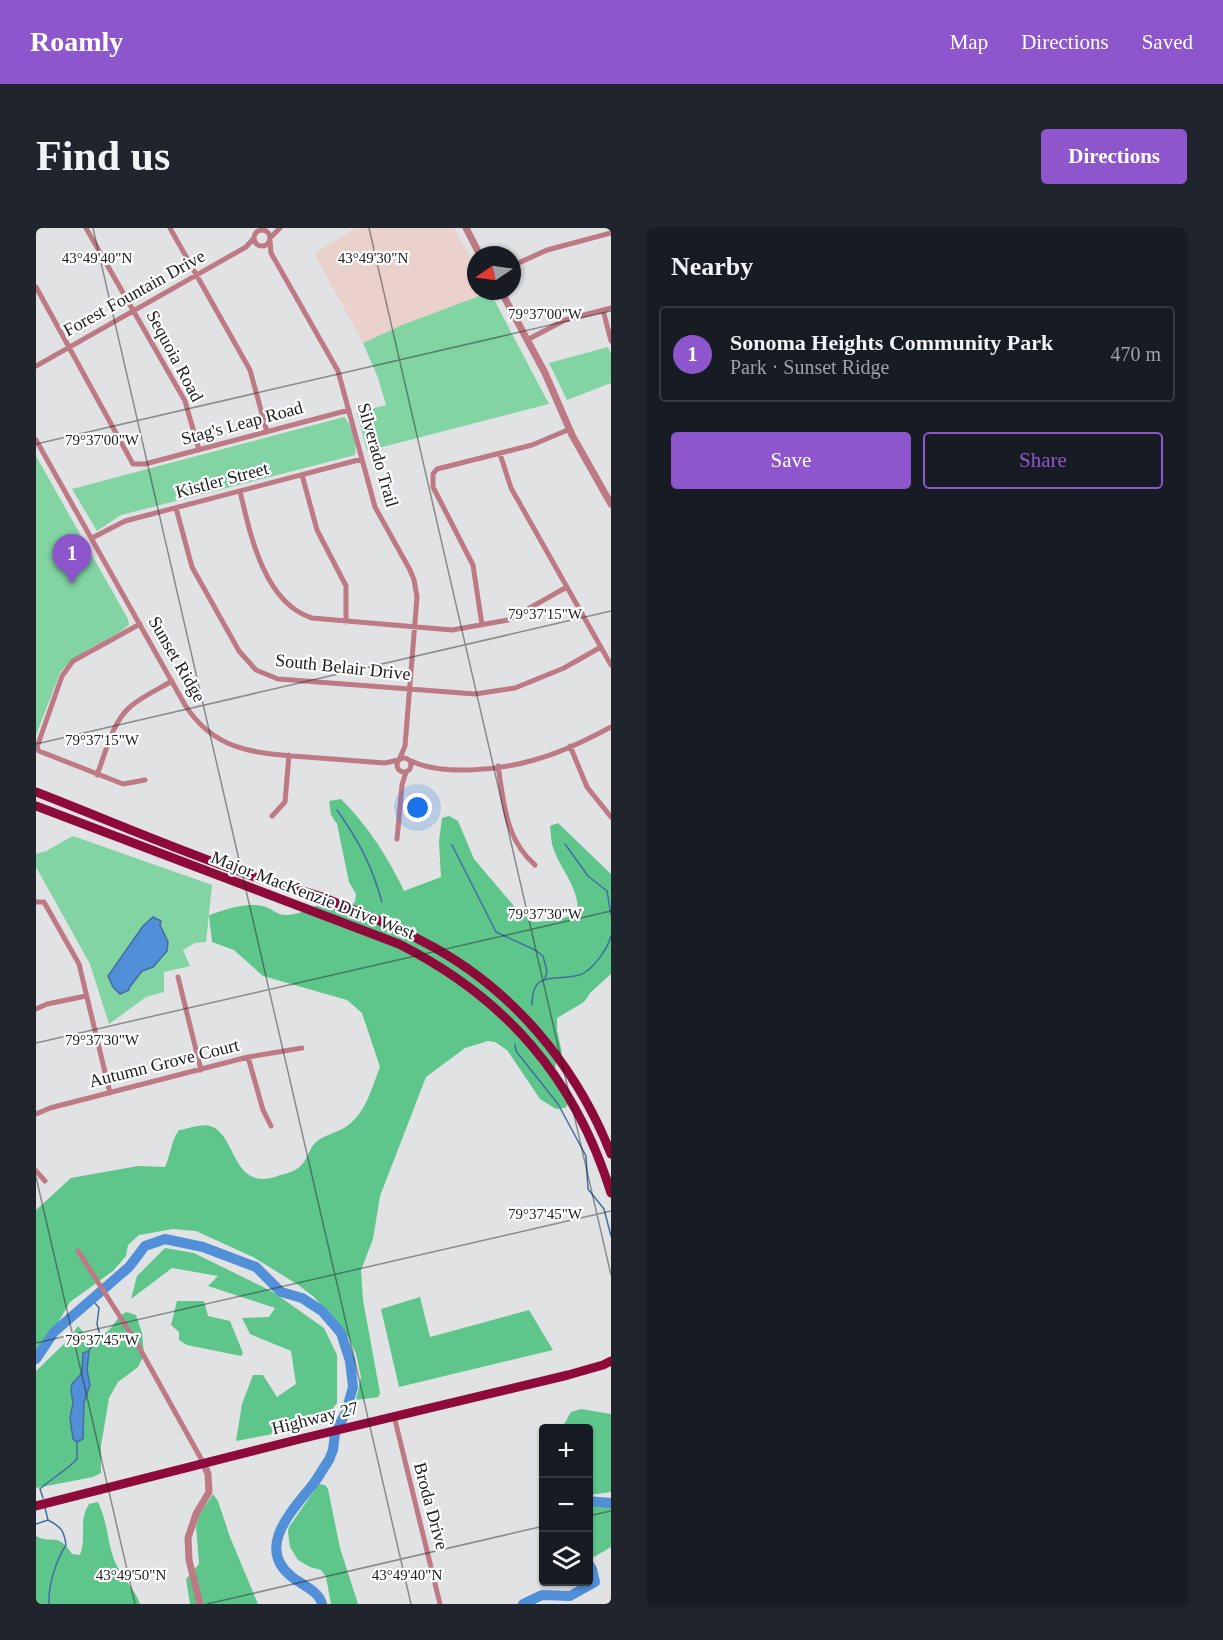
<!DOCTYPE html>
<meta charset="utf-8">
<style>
:root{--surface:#171b24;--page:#20242c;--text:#f1f3f6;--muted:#9ea1a6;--line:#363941;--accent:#8e56cd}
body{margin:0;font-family:"Times New Roman",serif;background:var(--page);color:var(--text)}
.controls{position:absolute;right:18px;bottom:18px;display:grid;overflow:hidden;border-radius:6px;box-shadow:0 2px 4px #0004}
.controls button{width:54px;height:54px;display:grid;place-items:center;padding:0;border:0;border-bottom:2px solid var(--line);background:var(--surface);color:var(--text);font:30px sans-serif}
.compass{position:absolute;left:431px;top:18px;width:54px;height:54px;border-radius:50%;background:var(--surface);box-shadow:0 2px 4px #0004;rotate:257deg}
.you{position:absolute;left:382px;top:580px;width:21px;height:21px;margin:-15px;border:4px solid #fff;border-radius:50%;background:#1a73e8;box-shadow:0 0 0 9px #1a73e833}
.badge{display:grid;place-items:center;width:39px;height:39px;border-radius:50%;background:var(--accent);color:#fff;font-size:20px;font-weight:700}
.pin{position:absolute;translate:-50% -50px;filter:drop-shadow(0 2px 3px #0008)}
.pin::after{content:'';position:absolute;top:32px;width:21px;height:18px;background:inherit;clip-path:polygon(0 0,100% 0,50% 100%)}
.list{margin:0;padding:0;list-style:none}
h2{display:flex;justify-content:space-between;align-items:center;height:78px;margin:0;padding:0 24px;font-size:26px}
h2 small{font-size:20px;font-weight:400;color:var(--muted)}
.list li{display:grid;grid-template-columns:39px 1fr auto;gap:18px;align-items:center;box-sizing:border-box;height:96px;margin:0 12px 12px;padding:0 12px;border:2px solid var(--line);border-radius:6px}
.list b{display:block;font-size:22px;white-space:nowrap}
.list p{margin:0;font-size:20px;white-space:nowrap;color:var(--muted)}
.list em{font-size:20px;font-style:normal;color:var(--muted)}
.actions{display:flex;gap:12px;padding:18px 24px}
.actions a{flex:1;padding:14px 0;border:2px solid var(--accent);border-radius:6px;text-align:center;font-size:21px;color:var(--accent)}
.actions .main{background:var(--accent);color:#fff}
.icon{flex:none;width:33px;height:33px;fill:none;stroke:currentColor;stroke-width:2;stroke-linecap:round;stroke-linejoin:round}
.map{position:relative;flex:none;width:575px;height:1376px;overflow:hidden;border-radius:6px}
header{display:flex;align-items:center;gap:36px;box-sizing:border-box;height:84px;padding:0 30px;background:var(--accent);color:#fff}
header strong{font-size:28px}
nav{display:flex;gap:33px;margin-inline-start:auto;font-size:21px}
.intro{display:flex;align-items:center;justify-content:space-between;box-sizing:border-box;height:144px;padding:0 36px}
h1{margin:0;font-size:42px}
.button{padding:15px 27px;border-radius:6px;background:var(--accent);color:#fff;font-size:21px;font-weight:700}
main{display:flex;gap:36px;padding:0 36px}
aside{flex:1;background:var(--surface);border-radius:6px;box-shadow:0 2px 4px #0004}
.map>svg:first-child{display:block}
.education{fill:#ebd1cc}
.green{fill:#82d4a3}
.forest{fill:#5ec58b;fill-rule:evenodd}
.water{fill:#518fd9;stroke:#426ea2;stroke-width:1.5}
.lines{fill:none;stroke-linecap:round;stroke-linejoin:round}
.stream{stroke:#426ea2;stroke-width:1.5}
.river{stroke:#518fd9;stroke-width:10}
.minor{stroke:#bd7984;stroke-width:5}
.tertiary{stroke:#bd7984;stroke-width:7}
.primary{stroke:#8e0a3a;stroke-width:9}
.ticks{fill:none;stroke:#202121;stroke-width:1.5;stroke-opacity:0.45}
.labels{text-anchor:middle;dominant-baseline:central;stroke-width:4.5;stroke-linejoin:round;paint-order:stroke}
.street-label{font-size:18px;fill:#202121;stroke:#fff}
.ticks-label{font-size:15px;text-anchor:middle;fill:#202121;stroke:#fff;stroke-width:4.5;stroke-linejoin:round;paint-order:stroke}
</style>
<header>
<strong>Roamly</strong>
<nav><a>Map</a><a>Directions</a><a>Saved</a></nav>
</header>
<div class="intro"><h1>Find us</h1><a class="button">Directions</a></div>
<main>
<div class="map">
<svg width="575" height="1376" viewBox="0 0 575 1376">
<rect width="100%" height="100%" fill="#e1e2e3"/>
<path class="education" d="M321,0H418L440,39V63L454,64L366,97L327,115L278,25Z"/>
<path class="green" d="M454,64L513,176L331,223L321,185L350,177L342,150L327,115L366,97Z
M572,119L575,126V155L531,172L513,135Z
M308,189C316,196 321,216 319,227L85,287L61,303L36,261Z
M0,228L92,391L93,397C71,415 42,421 24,445L0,507Z
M37,608L176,657L170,714L159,715L147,722L154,738L128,744V764L110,769L73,796L54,736L0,639V626L10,623Z"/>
<path class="forest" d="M305,571C331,597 352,629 368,663L405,649L403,613L406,590L413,588L422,593L438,631L483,684L497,694C512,693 530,693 542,683C542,658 526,644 518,622C515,615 515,606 514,598L522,595L575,646V746L555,764L548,774L521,790V802L526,825C511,839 525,859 532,876L529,880L520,881L504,871L471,822L459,814L452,813L429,820L390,849L344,968L337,1011L325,1042L327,1072L344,1165L342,1169L320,1172L325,1149L320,1126L313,1110L278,1069L261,1056L217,1029L160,1003L137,1001L103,1007L92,1017L90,1028L77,1043L34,1074L13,1110L0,1126V982L35,950L102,938L129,939C135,926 135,913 143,902C151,901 166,895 174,898C201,906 195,962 239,949C246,946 255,945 261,941C272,933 271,924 279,915C287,907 301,905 311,898C330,885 336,859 344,839L326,785L311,772L227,748L198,722L176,714L173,687C190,681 212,673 230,679C238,682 242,688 252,687C263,686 274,681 284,676L294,681H309L319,674L320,666L313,654L301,596L295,587L293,573Z
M129,1020L158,1025L237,1064L288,1100L301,1127V1175L284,1197L200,1213L206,1176L217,1147H227L241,1169L260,1156L255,1123L214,1106L206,1090L233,1089L239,1080L172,1058L182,1048L136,1040L95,1071L101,1048Z
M384,1069L394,1109L493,1082L517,1122L363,1159L345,1081Z
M141,1073H168L172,1088L194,1093L207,1125L205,1128L151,1117L143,1112V1104L135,1097Z
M91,1084L100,1087L106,1105L108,1127L102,1139L82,1154L73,1170L65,1218V1245L57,1249L0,1260V1143L32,1112L42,1098L51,1109C55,1108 62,1109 66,1107C78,1102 79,1088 91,1084ZM53,1123L51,1142L54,1157L48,1174L47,1211L34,1190L37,1175L36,1156L46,1145L47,1125Z
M545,1181L575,1186V1264L553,1267L552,1200H526L535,1184Z
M283,1256L289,1257L292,1261L304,1320L322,1376H295L290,1349L285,1342L274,1339L262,1332L254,1319L252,1304L253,1299Z
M177,1266L182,1273L194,1309L222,1376H154L150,1351L163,1336L160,1298L163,1287Z
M62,1274C72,1294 71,1316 80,1336C87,1351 99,1361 104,1376H0V1308C17,1317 21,1303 36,1326L44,1327C51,1308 42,1294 53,1276Z
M553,1275L575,1279V1319L558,1329L553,1323Z"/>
<path class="water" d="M117,689L125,693L124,697L132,714L131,723L117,739L106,743L93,760V762L84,766L77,759L72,748L107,698Z
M53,1123L51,1142L54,1157L48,1174L47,1211L41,1214L37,1211L34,1190L37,1175L35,1162L36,1156L46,1145L47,1125Z"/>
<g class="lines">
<path class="stream" d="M301,582C323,613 336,638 346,674
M529,616L552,648L571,663L575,687
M416,617L460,704L499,722L507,728L511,743L509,751
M496,777C496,741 518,754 543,747C556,744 572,720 575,708
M479,816L480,823L522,876L550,928L552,961L568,981L575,1008
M53,1122L64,1107L61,1096L63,1080L55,1070
M7,1270L4,1261C16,1250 30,1243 41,1231V1215
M9,1280L12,1292C25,1299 28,1302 30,1317C20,1332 12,1358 13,1376
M0,1296L12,1292"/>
<path class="river" d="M0,1131L18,1104L93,1039L109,1018L129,1011L167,1019L220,1039L245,1064L266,1070L286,1083L305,1105L314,1133L317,1159L310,1184L299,1205L297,1222L293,1232C288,1239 283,1248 278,1255C258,1281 218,1319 256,1349C266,1357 283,1363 286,1376
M552,1273L575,1275
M487,1376L506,1367L534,1368L559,1354L556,1341L552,1335"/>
<path class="minor" d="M50,0L149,173L163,222
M134,0L214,142L231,204
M218 10a8 8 0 1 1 16 0a8 8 0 1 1-16 0Z
M234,10L244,0
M234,13L235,25L302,143L339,279L374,342L378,352L381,369L369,518L364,530
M476,38L511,22L575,5
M0,59L97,236H109L313,182
M567,82L575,113
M491,112L529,92L575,80
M0,138L210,19L218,10
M0,212L149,477C179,524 220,525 270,529C297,531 323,533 349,535L362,532
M464,226L475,260L575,437
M266,247L281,302L310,358V394
M204,263C214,306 228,375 276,390L416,402L472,392L531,359
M140,280L156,339L203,423L220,442L242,451L439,466L479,460L528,440L565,419
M56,310L89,293L326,231
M104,396L37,433L26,448L1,519L3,523L87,556L109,552
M446,397L437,337L397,259V246L401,241L496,217L534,201
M534,518L551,559L575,589
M361 537a7 7 0 1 1 14 0a7 7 0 1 1-14 0Z
M375,533C407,548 464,542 498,532C525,525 551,512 575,499
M462,538C468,575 469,611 499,637
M61,547C70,524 76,494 95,478C107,468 123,461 136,453
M236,588L249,574L253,527
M361,611L366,557L370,544
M0,674H8L43,736L74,865
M142,749L165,842
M0,781L11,776L50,768
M212,829L227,882L235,898
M0,886L14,880L212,829L266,820
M0,943L9,953
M42,1023L99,1112L168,1236
M358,1188L404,1376"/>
<path class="tertiary" d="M430,0L444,27
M465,63L509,145L536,207L575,276
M164,1376L153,1332L152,1310L160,1286L173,1264L172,1246L168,1236"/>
<path class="primary" d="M0,564C72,592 143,623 216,648C239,656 263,661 286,669C320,683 354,696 386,713C474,758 539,835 575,926
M0,578L363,716C470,770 539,850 575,965
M0,1278L264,1211L532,1147L567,1137L575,1133"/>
</g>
<path class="ticks" d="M57,0L375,1376M333,0L575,1047M0,216L575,83M0,516L575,383M0,815L575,683M0,949L99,1376M0,1115L575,983M552,1288L575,1283M171,1376L508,1298"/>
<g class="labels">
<g class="street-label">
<text transform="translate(98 65) rotate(-29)">Forest Fountain Drive</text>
<text transform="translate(139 128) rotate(62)">Sequoia Road</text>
<text transform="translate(206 195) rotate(-15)">Stag's Leap Road</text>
<text transform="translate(342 227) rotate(74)">Silverado Trail</text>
<text transform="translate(186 252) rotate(-15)">Kistler Street</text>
<text transform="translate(141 431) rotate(60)">Sunset Ridge</text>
<text transform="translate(307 439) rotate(6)">South Belair Drive</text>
<text transform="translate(277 667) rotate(21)">Major MacKenzie Drive West</text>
<text transform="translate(128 835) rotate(-14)">Autumn Grove Court</text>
<text transform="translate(279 1190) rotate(-14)">Highway 27</text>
<text transform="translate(395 1278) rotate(75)">Broda Drive</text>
</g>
</g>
<g class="ticks-label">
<text x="61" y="35">43°49'40"N</text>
<text x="337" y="35">43°49'30"N</text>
<text x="509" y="91">79°37'00"W</text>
<text x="66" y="217">79°37'00"W</text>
<text x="509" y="391">79°37'15"W</text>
<text x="66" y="517">79°37'15"W</text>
<text x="509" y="691">79°37'30"W</text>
<text x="66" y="817">79°37'30"W</text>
<text x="509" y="991">79°37'45"W</text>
<text x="66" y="1117">79°37'45"W</text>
<text x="95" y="1352">43°49'50"N</text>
<text x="371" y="1352">43°49'40"N</text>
</g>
</svg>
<div class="controls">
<button>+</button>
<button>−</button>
<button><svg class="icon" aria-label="layers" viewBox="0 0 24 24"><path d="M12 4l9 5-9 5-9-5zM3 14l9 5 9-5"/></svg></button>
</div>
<svg class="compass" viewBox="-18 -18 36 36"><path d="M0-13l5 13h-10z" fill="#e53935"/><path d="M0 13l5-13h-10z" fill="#9ea1a6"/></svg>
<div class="you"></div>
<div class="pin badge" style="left:36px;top:356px">1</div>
</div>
<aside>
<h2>Nearby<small></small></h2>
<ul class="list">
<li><span class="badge">1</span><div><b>Sonoma Heights Community Park</b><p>Park · Sunset Ridge</p></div><em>470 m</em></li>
</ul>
<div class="actions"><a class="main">Save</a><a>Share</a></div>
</aside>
</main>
